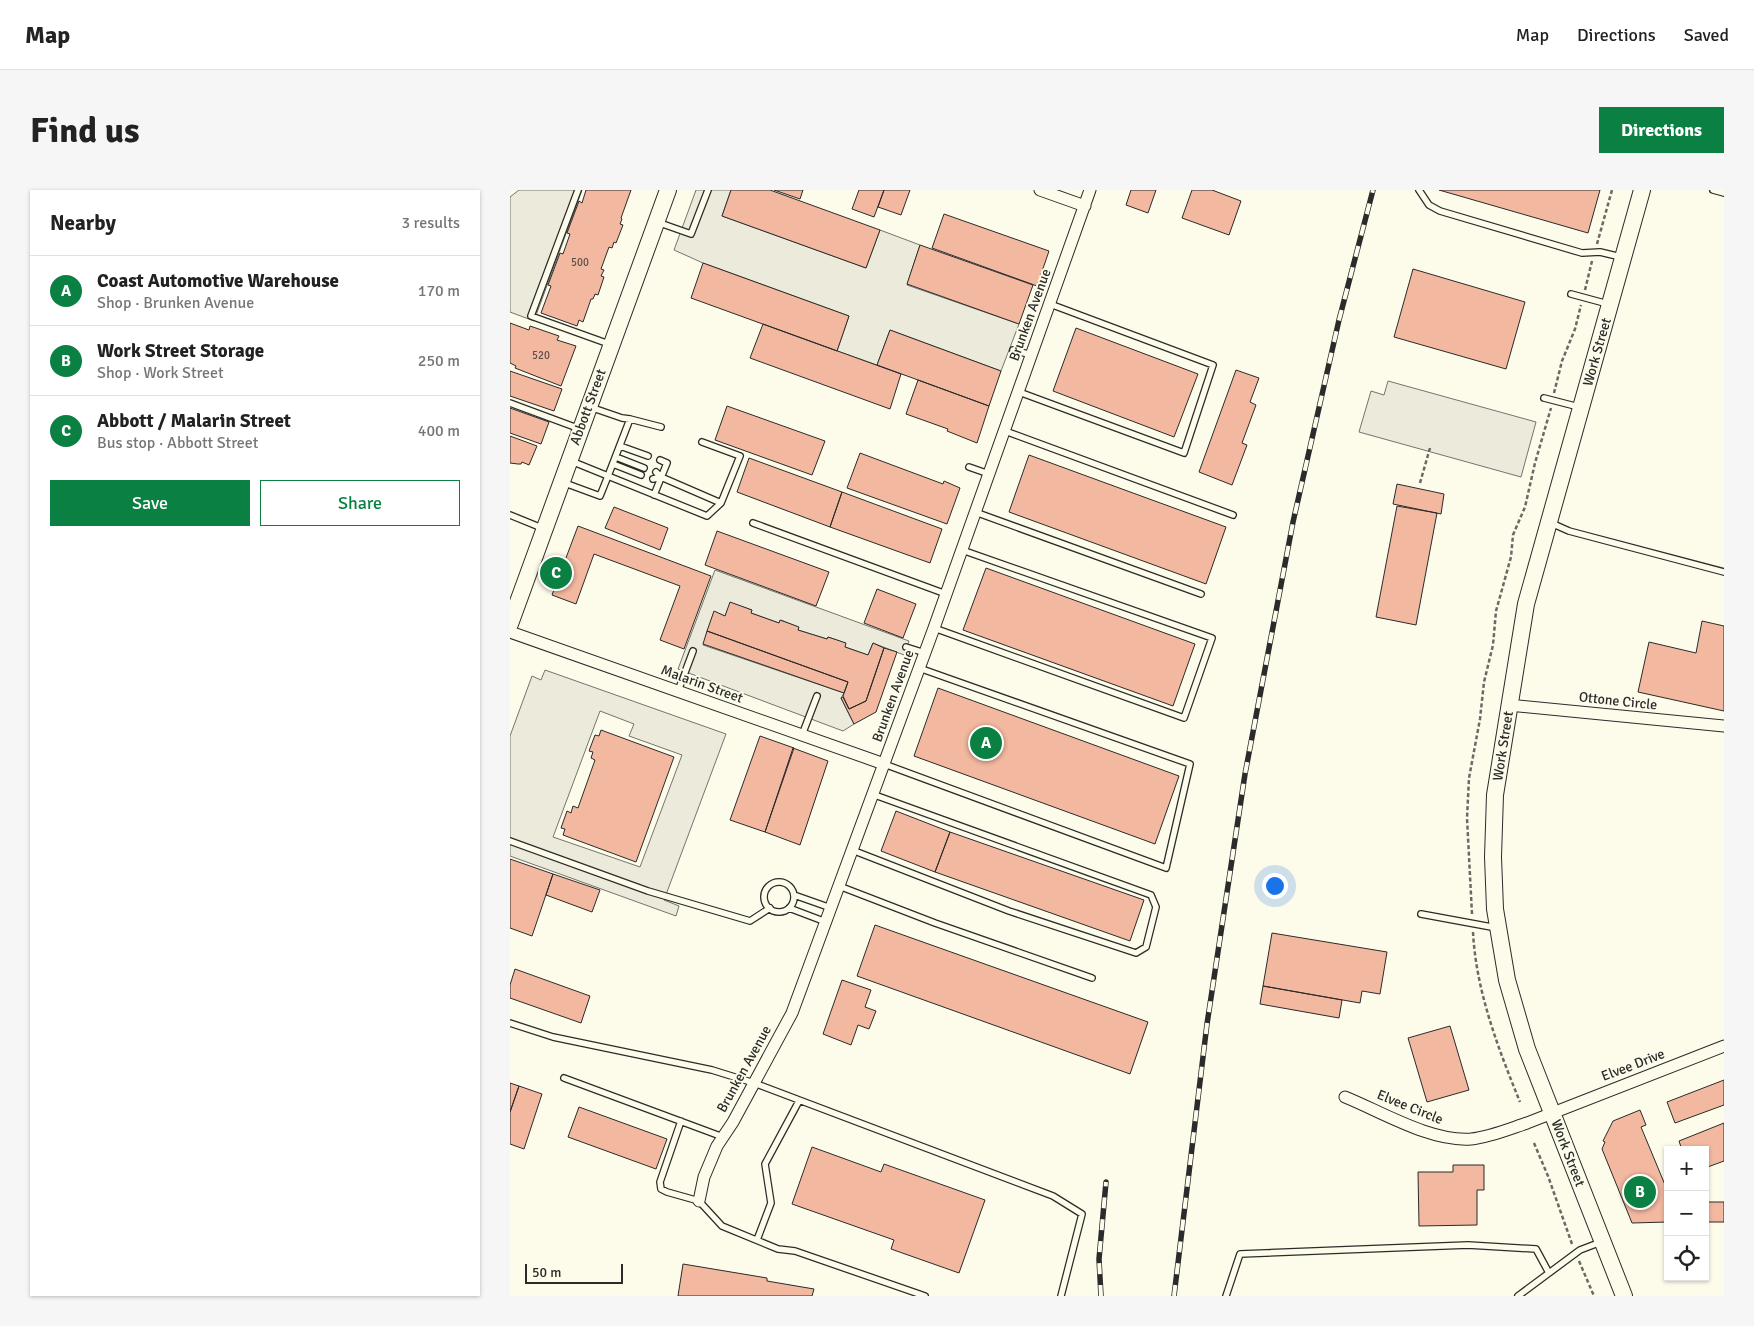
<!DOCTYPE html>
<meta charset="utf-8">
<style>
:root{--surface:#fff;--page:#f6f6f6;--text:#222;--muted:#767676;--line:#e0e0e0;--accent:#0b8043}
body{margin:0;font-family:Signika,sans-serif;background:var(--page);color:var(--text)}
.controls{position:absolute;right:15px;bottom:15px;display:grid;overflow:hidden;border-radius:0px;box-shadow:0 1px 4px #0004}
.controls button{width:45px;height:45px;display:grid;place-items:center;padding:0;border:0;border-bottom:1px solid var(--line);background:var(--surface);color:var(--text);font:25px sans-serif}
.scale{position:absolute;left:15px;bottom:12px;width:98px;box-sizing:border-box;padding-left:5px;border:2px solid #2b2b2b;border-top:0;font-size:14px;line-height:18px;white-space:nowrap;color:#2b2b2b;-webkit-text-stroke:4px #fdfbea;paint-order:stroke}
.you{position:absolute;left:764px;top:695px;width:18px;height:18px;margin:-12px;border:4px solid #fff;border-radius:50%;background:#1a73e8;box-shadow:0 0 0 8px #1a73e833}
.badge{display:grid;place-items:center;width:32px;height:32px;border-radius:50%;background:var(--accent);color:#fff;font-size:16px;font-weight:700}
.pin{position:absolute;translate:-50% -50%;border:2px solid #fff;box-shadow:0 1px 5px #0006}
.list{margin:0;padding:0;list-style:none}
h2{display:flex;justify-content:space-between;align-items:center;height:65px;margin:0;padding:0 20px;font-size:21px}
h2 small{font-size:16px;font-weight:400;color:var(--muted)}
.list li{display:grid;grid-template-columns:32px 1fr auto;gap:15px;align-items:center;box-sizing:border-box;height:70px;padding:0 20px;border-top:1px solid var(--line)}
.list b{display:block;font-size:19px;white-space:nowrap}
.list p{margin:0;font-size:16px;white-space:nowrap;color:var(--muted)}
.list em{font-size:16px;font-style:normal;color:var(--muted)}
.actions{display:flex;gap:10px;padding:15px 20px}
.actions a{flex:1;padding:11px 0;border:1px solid var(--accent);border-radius:0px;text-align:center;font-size:18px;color:var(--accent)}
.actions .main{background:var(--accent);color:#fff}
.icon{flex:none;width:28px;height:28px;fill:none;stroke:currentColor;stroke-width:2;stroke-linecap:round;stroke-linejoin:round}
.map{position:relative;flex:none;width:1214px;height:1106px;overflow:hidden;border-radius:0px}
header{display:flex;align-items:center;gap:30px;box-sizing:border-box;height:70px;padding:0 25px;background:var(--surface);border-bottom:1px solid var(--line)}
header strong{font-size:24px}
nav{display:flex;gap:28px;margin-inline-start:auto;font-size:18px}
.intro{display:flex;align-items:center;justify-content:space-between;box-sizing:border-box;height:120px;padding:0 30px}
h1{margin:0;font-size:35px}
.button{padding:12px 22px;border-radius:0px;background:var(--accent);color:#fff;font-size:18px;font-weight:700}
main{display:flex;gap:30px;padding:0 30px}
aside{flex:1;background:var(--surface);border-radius:0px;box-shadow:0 1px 4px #0004}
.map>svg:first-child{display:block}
.parking{fill:#eceadb;stroke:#74746e;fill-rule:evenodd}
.building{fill:#f2b8a0;stroke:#2b2b2b}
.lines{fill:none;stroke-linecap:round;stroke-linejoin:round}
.lane-casing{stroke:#2b2b2b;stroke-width:8}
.street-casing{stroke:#2b2b2b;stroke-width:13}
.secondary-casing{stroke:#2b2b2b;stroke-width:18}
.path{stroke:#6a6964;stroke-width:2.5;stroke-dasharray:4 2.5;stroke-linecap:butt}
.lane{stroke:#fdfbea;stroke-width:5.5}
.street{stroke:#fdfbea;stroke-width:11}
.secondary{stroke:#fdfbea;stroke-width:16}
.rail-casing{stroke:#2b2b2b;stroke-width:5.5}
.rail{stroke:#fdfbea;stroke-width:4;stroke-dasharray:11;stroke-linecap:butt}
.labels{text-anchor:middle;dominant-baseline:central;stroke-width:4;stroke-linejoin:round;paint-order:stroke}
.number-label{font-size:11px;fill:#5d4e48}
.street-label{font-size:14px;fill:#2b2b2b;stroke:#fdfbea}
</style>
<header>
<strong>Map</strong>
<nav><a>Map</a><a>Directions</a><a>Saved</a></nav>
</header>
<div class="intro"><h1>Find us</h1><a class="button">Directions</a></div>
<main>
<aside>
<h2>Nearby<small>3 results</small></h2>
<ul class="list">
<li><span class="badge">A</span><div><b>Coast Automotive Warehouse</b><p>Shop · Brunken Avenue</p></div><em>170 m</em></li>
<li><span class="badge">B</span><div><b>Work Street Storage</b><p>Shop · Work Street</p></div><em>250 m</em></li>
<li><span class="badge">C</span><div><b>Abbott / Malarin Street</b><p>Bus stop · Abbott Street</p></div><em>400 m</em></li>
</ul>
<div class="actions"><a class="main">Save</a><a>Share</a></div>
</aside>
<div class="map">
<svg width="1214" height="1106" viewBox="0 0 1214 1106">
<rect width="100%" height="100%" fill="#fdfbea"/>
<path class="parking" d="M9,0H72L24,131L0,122V7Z
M186,0H221L212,26L356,78L370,40L410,55L397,95L509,134L491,181L380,140L367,175L327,161L339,126L193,73L164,60Z
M878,191L1026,232L1011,287L849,242L861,201L874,205Z
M205,380L399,451L394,465L363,453L358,465L335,457V453L318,447L317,449L288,440V437L271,430L269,433L241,423L242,420L221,413L215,426L204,422L193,455L334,503L331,508L344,534L333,541L168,479Z
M35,480L216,544L154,710L169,716L166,726L0,666V546L22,486L31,490ZM90,521L124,534L119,546L172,565L130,677L43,647Z"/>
<path class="building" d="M76,0H121L111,28L112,29L110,34L113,35L106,53L104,52L102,58L99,57L91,79L94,80L91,86L94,87L88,105L85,104L83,109H81L73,132L69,130L67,136L31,123L41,96L38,95L50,63L53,64L60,44L57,43L69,11L72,13Z
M221,0H260L370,40L356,78L212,26Z
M264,0H293L290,9Z
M349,0H374L364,27L342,19Z
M374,0H400L391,25L368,17Z
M621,0H646L638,23L616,15Z
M682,0H702L731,11L719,45L672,28Z
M929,0H1090L1078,43Z
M434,24L539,61L527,96L422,58Z
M410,55L523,95L509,134L397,94Z
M193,73L339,126L327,161L181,108Z
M903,79L1015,112L996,179L884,147Z
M0,133L19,140L20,136L49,146L47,150L66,156L51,196L5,178L6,176L0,173Z
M253,134L391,184L380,219L240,168Z
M566,138L688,184L664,247L543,201Z
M380,140L491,181L479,216L367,175Z
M726,180L749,188L740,212L746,215L732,253L737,255L722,295L689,282Z
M0,181L52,199L44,221L0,206Z
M408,190L479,216L467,253L437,241L438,239L396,224Z
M217,216L315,251L302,285L205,250Z
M0,218L39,232L31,254L0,243Z
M0,246L27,256L19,275L12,272L11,274H8L0,273Z
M350,263L433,294L434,291L450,298L437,334L337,298Z
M519,265L716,337L696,394L499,322Z
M239,268L332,302L320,337L227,302Z
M887,294L934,304L931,324L883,314Z
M332,302L432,339L420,373L320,337Z
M887,316L927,323L906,435L866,427Z
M104,317L158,338L150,360L95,338Z
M68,336L201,386L174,459L150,450L170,396L84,364L66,414L42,405Z
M207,341L319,382L306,416L195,375Z
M476,378L685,454L663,516L453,440Z
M367,399L406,414L393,448L354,433Z
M220,412L242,420L241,423L269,433L270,430L289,437L288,440L317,449L318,447L336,453L335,457L358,465L363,453L374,458L356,511L339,519L333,506L338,492L197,441L204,421L215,426Z
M1192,431L1214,436V521L1128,502L1139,452L1186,463Z
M197,441L338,492L334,503L193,454Z
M374,458L387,462L366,522L344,534L331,508L333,507L339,519L356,511Z
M428,498L669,586L645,654L404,566Z
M91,540L164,567L126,672L53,645L55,639L51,638L57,621L61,623L63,616L68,618L85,570L81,568L83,562L79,561L85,545L89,546Z
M250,546L284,558L255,642L220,630Z
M283,558L318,571L290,655L255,642Z
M386,621L440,642L425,682L371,661Z
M440,642L634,710L620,751L425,682Z
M0,669L43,684L22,746L0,738Z
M43,684L90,700L82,722L36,705Z
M365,735L638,832L620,884L347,786Z
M762,743L877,762L870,804L852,801L850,813L753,796Z
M5,779L80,806L71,833L0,808V795Z
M332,790L361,800L355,817L366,821L359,839L348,835L341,855L313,844Z
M753,796L832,810L829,828L750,814Z
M940,836L959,900L917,912L898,848Z
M1214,890V915L1165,933L1157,912Z
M0,893L9,896L0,922Z
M9,896L32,904L14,959L0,954V922Z
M69,917L157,949L146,979L58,947Z
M1130,920L1136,935L1131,937L1158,1002V1032L1122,1033L1092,959L1095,952L1093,951L1103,931Z
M1214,933V971L1195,978V960H1172L1169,951Z
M302,957L371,982L374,974L475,1010L449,1083L381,1059L384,1050L282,1014Z
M943,975H974V1000H967V1035L909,1036L908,982H943Z
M1195,1012H1214V1032H1195Z
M173,1074L257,1088V1091L304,1099L302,1106H168Z"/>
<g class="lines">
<defs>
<path id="lane" d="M68,0L21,126L99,154
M909,0L919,15L930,21L1072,63L1090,62L1111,67
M1203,0L1214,3
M147,32L181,44L198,0
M1061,104L1098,114
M503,160L522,165
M509,202L674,263L703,175L540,114
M1034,208L1069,217
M0,213L70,239
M120,229L151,237
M495,241L723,325
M110,256L138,266
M106,267L134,278
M61,271L98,286L120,229L112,228L80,217
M103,274L131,285
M459,277L479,284
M146,282L151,287L211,313L230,266L192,252
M143,289L151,287
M52,292L90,306L98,286L197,326L211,313
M144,305L157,273L150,270
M465,322L691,404
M0,325L32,338
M243,333L436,404
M1041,333L1059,341L1214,382
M424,438L674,528L702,448L452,360
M396,457L415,463
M168,501L183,461
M292,545L307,506
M374,574L656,678L680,574L409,478
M0,651L138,701L240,731L260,718
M342,660L499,721L626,763L636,757L646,717L641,705L362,604
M254 707a15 15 0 1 1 30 0a15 15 0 1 1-30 0Z
M329,696L425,733L582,788
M284,705L321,718
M279,718L316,732
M911,724L987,738
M0,833L43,847L202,880L244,893L543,1006L572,1024L551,1106
M54,888L213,947
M171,931L150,992L151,999L157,1002L189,1011L212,1036L268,1059L285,1061L415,1106
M247,1050L261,1013L255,974L289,911
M716,1106L730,1064L958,1055L1026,1059L1039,1083
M1008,1106L1070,1060L1091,1052"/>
<path id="street" d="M530,0L575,16
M0,442L374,574
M999,515L1214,536
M835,907C872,922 921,952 961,949C980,947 999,939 1017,933L1214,856
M189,1011L194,987L207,956L223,932L282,823L424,438L580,0"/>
<path id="secondary" d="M0,434L158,0
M1114,1106L1017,859L997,790L985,719L983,667L985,605L1016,414L1132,0"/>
</defs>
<use href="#lane" class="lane-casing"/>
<use href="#street" class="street-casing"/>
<use href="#secondary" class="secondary-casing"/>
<path class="path" d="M1087,54L1102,0
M1075,100L1082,71
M1044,203L1052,171L1065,139L1071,115
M910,293L920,258
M962,724L957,628L959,588L970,529L974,492L983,455L986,421L1001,367L1003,345L1015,317L1025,273L1041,218
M963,742C966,801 988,858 1010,912
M1024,953L1038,986L1062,1054
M1069,1071L1084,1106"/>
<use href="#lane" class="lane"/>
<use href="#street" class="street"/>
<use href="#secondary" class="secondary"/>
<defs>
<path id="rail" d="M591,1106L589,1069L596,992
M664,1106L697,834L735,584L783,332L829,130L863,0"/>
</defs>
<use href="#rail" class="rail-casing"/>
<use href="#rail" class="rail"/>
</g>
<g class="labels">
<g class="number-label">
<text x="70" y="72">500</text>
<text x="31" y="165">520</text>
</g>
<g class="street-label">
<text transform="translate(520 125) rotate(-70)">Brunken Avenue</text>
<text transform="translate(1087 162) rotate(-74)">Work Street</text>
<text transform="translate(78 217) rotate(-70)">Abbott Street</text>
<text transform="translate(192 494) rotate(20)">Malarin Street</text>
<text transform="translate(383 506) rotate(-70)">Brunken Avenue</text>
<text transform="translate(1108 511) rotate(6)">Ottone Circle</text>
<text transform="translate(993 556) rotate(-81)">Work Street</text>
<text transform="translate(1123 875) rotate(-21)">Elvee Drive</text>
<text transform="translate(234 879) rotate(-61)">Brunken Avenue</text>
<text transform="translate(900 917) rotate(22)">Elvee Circle</text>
<text transform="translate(1058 963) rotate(69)">Work Street</text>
</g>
</g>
</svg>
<div class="controls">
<button>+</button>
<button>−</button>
<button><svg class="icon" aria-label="locate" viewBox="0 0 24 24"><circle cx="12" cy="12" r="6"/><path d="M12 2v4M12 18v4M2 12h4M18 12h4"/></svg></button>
</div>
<div class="scale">50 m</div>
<div class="you"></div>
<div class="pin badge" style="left:476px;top:553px">A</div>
<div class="pin badge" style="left:1130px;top:1002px">B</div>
<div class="pin badge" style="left:46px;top:383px">C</div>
</div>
</main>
